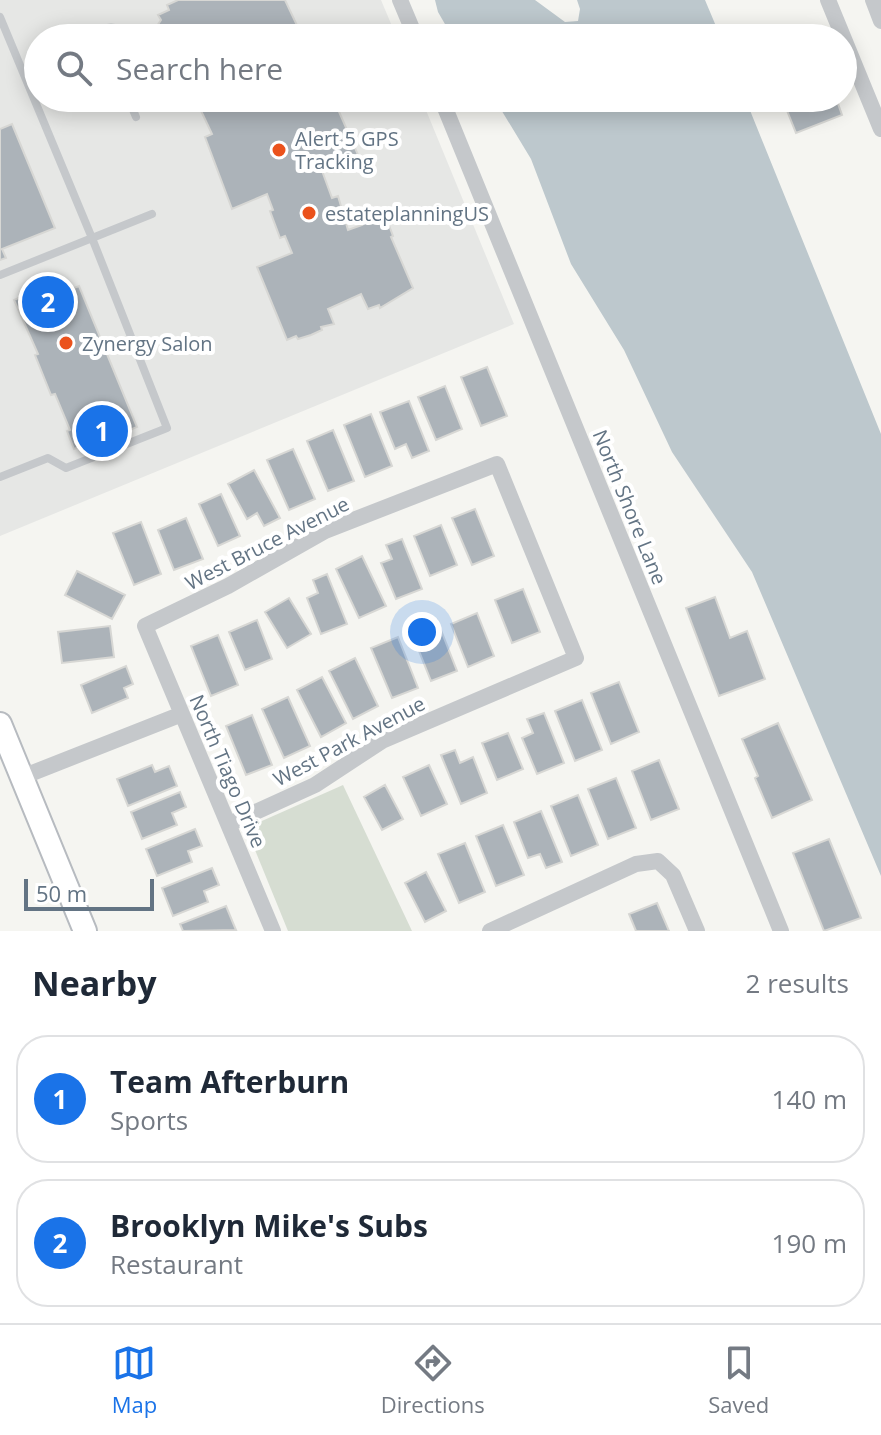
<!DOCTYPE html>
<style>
:root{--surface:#fff;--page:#f2f2f3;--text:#1f2937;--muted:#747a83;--line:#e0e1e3;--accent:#1a73e8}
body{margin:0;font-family:"Open Sans",sans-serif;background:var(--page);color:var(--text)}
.scale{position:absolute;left:24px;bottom:20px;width:130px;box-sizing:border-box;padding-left:8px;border:4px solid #637484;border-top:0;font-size:22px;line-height:28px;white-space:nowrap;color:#637484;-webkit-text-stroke:6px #fff;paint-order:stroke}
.you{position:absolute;left:422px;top:632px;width:28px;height:28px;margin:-20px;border:6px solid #fff;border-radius:50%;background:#1a73e8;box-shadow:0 0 0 12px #1a73e833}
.badge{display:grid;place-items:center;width:52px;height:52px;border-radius:50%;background:var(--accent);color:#fff;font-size:26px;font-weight:700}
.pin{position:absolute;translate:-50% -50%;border:4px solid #fff;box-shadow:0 2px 8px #0006}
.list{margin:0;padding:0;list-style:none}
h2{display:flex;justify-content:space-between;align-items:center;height:104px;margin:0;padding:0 32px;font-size:34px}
h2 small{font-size:26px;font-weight:400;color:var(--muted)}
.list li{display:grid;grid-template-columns:52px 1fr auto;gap:24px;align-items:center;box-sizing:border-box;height:128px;margin:0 16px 16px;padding:0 16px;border:2px solid var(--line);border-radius:32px}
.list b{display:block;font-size:30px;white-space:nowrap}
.list p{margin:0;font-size:26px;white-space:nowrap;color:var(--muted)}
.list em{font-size:26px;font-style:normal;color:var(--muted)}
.icon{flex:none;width:44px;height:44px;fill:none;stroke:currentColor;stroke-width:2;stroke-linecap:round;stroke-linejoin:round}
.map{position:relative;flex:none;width:881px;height:931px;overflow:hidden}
.search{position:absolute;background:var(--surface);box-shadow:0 4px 20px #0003;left:24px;right:24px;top:24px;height:88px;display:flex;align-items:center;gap:20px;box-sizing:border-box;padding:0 28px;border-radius:44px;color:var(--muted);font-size:30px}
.sheet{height:392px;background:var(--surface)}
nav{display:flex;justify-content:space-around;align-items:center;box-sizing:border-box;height:112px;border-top:2px solid var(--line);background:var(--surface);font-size:22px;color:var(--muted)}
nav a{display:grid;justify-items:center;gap:4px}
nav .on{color:var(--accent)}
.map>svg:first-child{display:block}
.built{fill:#e6e7e5}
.green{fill:#d6ddd2}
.water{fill:#bdc8cd}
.building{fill:#acb3b9;stroke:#d7d7d4;stroke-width:2}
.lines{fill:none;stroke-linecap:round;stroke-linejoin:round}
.secondary-casing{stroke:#b7bbc0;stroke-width:26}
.service{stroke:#c5c8cb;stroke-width:8}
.minor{stroke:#c5c8cb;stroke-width:16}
.secondary{stroke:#fff;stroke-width:22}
.poi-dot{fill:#eb521c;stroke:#fff;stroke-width:3}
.labels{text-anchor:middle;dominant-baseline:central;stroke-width:8;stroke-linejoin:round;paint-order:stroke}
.poi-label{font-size:20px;fill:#637484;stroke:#fff;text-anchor:start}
.street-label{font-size:20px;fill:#637484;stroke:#fff}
</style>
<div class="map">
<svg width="881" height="931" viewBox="0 0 881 931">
<rect width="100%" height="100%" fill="#f5f5f1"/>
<path class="built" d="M0,0H381L397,38H38V98H421L514,324L0,536Z"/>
<path class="green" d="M343,785L412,931H288L246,828Z"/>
<path class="water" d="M435,0H535L565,22L578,21L580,9L577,0H705L721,38H453L438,12Z
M494,98H745L881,434V876L752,572L672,452L624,350L571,264L531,159Z"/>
<path class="building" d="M178,0H285L303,38H158L155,29L161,20L158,15L169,10L167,5Z
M195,98H333L359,157L321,168L332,198L338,196L348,230L362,225L360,222L384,212L393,236L391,237L413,288L380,308L379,305L368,309L361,294L328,309L334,324L321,327L322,330L311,335L298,339L296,336L287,340L257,267L292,253L285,236L280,238L270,211L273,210L267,194L232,209L205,137L212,134Z
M782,98H836L842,115L796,133Z
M12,124L55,228L2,249L6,258L0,260V129Z
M59,278L64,292L79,286L137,427L86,448L85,445L74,449L67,431L70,430L55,394L51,395L35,355L38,354L14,300L23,296L22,293Z
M487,367L507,416L481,426L461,377Z
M445,386L462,429L436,440L418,397Z
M409,401L429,451L412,458L406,444L395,449L380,412Z
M371,414L392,466L365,477L344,425Z
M333,430L354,481L328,491L307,441Z
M293,449L315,499L289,510L267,460Z
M254,470L280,518L264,526L257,513L247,519L228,484Z
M221,494L240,536L218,546L199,504Z
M475,509L494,556L472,565L452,518Z
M186,518L203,559L174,570L158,530Z
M141,522L161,574L134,585L113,533Z
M441,525L457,565L430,576L414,536Z
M402,539L422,589L396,599L381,563L392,559L386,545Z
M362,556L386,606L359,618L336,569Z
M77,571L125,595L112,619L65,595Z
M327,574L347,624L321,634L307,598L318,593L313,580Z
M523,589L540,632L512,643L495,600Z
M715,597L730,638L747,631L765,679L719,696L686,608Z
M289,598L311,634L287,648L265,612Z
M477,613L494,656L468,667L451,624Z
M257,620L272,659L245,670L229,632Z
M437,620L457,671L431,681L411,631Z
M110,626L114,657L62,663L58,632Z
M218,635L238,685L211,696L191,646Z
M398,637L418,688L392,698L371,648Z
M355,658L378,706L353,719L329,671Z
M126,666L133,684L124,688L128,698L92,713L81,685Z
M322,677L346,723L321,737L297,690Z
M619,682L639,732L611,744L591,693Z
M288,697L310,746L284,758L262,709Z
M582,700L602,750L575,761L555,711Z
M544,713L564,763L537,774L522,738L533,733L527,719Z
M252,715L272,765L246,775L226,726Z
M778,723L812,800L772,818L755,778L758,776L742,739Z
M508,733L523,769L497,780L482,743Z
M455,750L460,763L473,757L487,793L461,804L441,755Z
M659,760L679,809L651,820L632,771Z
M152,765L155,772L169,766L177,786L128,806L117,779Z
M429,765L447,804L421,816L403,777Z
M616,778L636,828L608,839L588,789Z
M385,785L403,819L382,830L364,797Z
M180,792L186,807L172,813L177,825L142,839L131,812Z
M578,795L598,845L571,856L551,806Z
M541,811L562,862L546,868L540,854L528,858L514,822Z
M503,825L524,875L496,886L476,836Z
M195,829L202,846L188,851L192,862L157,876L146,849Z
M829,839L861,918L824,931L793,853Z
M465,843L485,892L459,903L438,854Z
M212,868L219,885L204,891L208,902L173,916L162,888Z
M426,872L446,911L425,922L405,883Z
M657,903L669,931H636L629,914Z
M226,906L236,930L183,931L180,924Z"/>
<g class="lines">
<defs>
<path id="secondary" d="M0,724L85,931"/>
</defs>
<use href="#secondary" class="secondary-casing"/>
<path class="service" d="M0,17L92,238L167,428L66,468L48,458L0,477
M90,38C103,24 119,24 132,38
M128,98L136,117
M0,275L152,214"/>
<path class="minor" d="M400,0L416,38
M828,0L881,129
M873,0L881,21
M441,98L781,931
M22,777L182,714
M229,824L315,785L382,741L576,658L497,464L325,531L228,586L145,626L273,931
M490,931L636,864L658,861L673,875L697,931"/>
<use href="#secondary" class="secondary"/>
</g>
<g class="poi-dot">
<circle cx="279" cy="150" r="8"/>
<circle cx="309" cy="213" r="8"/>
<circle cx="66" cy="343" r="8"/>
</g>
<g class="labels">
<g class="poi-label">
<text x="295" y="138">Alert 5 GPS<tspan x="295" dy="23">Tracking</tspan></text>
<text x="325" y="213">estateplanningUS</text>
<text x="82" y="343">Zynergy Salon</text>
</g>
<g class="street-label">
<text transform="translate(630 507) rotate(68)">North Shore Lane</text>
<text transform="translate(267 543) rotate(-27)">West Bruce Avenue</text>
<text transform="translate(349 741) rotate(-28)">West Park Avenue</text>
<text transform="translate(228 771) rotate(67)">North Tiago Drive</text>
</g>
</g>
</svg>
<div class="scale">50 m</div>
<div class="you"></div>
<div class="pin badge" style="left:102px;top:431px">1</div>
<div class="pin badge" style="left:48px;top:302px">2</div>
<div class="search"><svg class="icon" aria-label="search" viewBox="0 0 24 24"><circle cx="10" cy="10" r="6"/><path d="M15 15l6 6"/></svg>Search here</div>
</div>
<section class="sheet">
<h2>Nearby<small>2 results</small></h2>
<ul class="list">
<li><span class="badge">1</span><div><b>Team Afterburn</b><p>Sports</p></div><em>140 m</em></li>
<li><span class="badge">2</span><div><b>Brooklyn Mike's Subs</b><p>Restaurant</p></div><em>190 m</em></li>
</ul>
</section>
<nav>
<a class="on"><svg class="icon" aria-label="map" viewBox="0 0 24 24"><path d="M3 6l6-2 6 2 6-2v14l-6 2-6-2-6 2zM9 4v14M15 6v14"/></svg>Map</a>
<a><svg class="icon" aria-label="directions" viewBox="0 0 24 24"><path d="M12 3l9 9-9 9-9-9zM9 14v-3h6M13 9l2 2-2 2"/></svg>Directions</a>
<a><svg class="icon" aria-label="saved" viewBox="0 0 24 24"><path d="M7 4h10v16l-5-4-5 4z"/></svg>Saved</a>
</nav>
